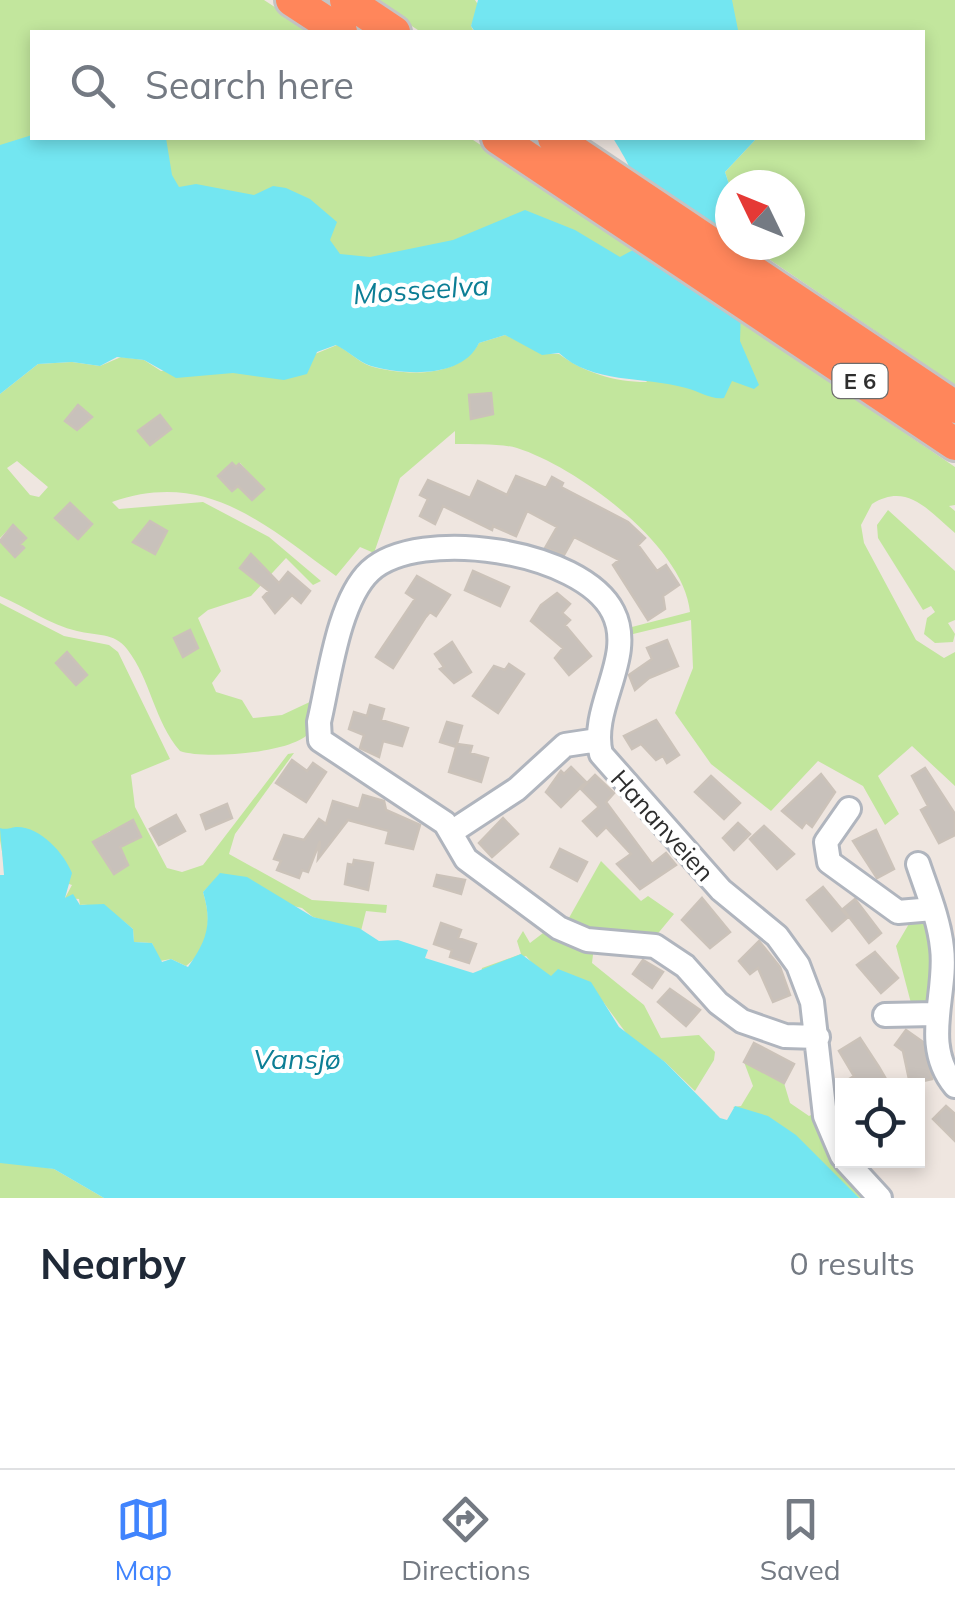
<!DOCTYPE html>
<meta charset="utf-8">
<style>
:root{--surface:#fff;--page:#f2f2f3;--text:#1f2937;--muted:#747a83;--line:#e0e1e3;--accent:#4084fd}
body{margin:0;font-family:Mulish,sans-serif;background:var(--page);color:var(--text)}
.controls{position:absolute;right:30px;bottom:30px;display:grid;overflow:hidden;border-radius:0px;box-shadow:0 5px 15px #0003}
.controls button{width:90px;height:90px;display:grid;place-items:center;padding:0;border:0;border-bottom:2px solid var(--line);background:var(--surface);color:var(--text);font:50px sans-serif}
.compass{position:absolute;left:715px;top:170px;width:90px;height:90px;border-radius:50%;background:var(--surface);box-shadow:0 5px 15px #0003;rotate:313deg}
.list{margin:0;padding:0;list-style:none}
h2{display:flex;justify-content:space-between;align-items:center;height:130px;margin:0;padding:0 40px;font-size:42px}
h2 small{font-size:32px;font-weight:400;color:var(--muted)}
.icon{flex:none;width:55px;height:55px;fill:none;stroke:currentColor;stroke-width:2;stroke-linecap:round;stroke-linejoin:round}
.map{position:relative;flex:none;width:955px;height:1198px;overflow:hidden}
.search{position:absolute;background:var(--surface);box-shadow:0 5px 15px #0003;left:30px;right:30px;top:30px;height:110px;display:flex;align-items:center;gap:25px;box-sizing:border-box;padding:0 35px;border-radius:0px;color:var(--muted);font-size:38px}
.sheet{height:270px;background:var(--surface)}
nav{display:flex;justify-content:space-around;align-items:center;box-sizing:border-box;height:140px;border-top:2px solid var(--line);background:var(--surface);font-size:28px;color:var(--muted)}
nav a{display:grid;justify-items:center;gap:5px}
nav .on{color:var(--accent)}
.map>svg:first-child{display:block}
.green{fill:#c2e69d;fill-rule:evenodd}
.water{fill:#73e6f1}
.building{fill:#c8c1bb;stroke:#cbc2b9;stroke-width:2.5}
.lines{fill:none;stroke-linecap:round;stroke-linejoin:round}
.minor-casing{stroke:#b0b5be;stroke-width:28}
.highway-casing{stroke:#c4c4c4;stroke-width:38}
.minor{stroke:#fff;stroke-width:22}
.highway{stroke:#ff865b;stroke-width:32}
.labels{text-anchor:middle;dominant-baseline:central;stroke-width:8;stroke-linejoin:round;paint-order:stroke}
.shield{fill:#fff;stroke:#6d6d6d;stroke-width:2.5}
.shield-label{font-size:22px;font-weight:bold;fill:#2e2e2e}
.street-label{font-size:25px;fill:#2e2e2e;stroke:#fff}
.water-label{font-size:28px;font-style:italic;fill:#0c7e95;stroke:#fff}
</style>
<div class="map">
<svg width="955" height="1198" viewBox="0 0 955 1198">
<rect width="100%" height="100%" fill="#efe6e0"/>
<path class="green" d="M0,0H264L313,32H32V138H470L635,246L634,269L441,283L0,195Z
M372,0H475L479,6L471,26L474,32H421Z
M712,0H955V385L757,251L761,245H790V185L730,187L725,172L757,138H922V32H710Z
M729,313L955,467V505L949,506L955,511V533C928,510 907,482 872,504L861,525L864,543L916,640L944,658L955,652V786L912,746L878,776L899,814L885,825L863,786L818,761L771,811L711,764L675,713L693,668L691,620L629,635L628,628L690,612C684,546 577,467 517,448C499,443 474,445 455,444V431L400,478L374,553L360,547L336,576C265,525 207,469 112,502L119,509L203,502L269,537L321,581L313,585L286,558L251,596L208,610L198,618L221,671L212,683L216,692L242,700L253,718L282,715L314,700L310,732C295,753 205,760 180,751C154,721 151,680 127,649C114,632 96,636 77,631C50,625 26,607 0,596V541L15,557L24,549L7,531L0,538V394L38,364L72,362L100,366L121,357L144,360L161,371L315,354L337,345C348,351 359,362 370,366C405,376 458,379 479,343L505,335L547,354H559C583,372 614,382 646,382ZM17,461L48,487L39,497L30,495L7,468ZM240,463L263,489L252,500L238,486L232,491L222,481ZM70,503L92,523L78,539L56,518Z
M888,510L955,571V620L948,623L955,634L953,642L935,643L924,634L927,618L935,612L931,606L923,610L878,538L877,525Z
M0,603L64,636L109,645L118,652L170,759L131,775L135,807L167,868L182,872L203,865L288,754L294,753L235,834L229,854L312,900L387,905L386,913L366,911L361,931L313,917L302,908L208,887L203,892C212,921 210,948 186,966L171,959L160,961L152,943L134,942L133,929C118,916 101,903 80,905L79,899L65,898L72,885L4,863L0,840ZM110,831L127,860V865L114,874L93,842Z
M601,861L641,901L648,896L674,914L655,937H596L565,925Z
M928,920L935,934L931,1000L912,1007L896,946L910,922Z
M547,930L594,946L592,963L644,1005L661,1038L699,1035L715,1052L714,1060L695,1091L665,1062L629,1037L604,1003L539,971L526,956L481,973L482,968L521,954L517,941L523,931L530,943Z
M744,1062L784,1083L790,1103L809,1116L817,1112L869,1198H846L733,1107L741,1106L753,1086Z
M6,1161L54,1169L104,1198H0V1163Z"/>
<path class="water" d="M478,0H732L738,30L475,32L471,26Z
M32,135L166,138L172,175L179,187L196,184L254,195L273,186L286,188L310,199L337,222L330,240L340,254L370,257L453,240L525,210L575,230L620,257L633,250C650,203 638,179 613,138H757L725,172L730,187V245H743L740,341L759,385L754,389L732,381L724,398C711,400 699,391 686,388C643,376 592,384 559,353L542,355L505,335L479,343C462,379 404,375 371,366C359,362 348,351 336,345L317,352L307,374L284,380L233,373L176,378L144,360L117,357L100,366L72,362L38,364L0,394V145Z
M0,828C5,830 10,828 16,827C40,826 64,853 72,873L65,898L73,894L80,905L104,904L133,929L134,942L152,943L162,962L171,959L188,967C206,941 213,925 203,892L220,873L247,877L313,917L359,928L379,941L398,940L428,950L425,958L473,973L521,954L551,976L558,969L591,982L619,1027L665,1062L720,1118L727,1120L735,1106L768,1116L796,1135L859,1198H104L54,1169L0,1163V875H4Z"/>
<path class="building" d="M491,393L493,414L471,419L469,395Z
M78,405L92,417L77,430L65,421Z
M160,415L171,429L150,445L138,431Z
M232,463L236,467L239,464L264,489L252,500L238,486L232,491L218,476Z
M516,476L546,488L552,477L563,483L561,487L628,522L645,538L638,545L657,571L666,565L679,585L663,596L665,609L648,620L613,565L619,560L574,537L564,555L545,548L557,527L527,511L516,536L493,526L492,530L443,506L435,524L420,516L428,499L420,495L428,480L470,498L478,481L507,495Z
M70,503L92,524L78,539L55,518Z
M150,521L167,531L155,554L133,542Z
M13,525L26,538L20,544L24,548L15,557L0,541Z
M251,554L279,583L288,572L310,591L301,603L292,595L275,613L263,597L269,591L240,568Z
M473,571L509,587L500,606L465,590Z
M417,576L450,595L436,616L430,612L425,618L393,668L376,657L415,599L406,593Z
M557,593L570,604L562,613L570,620L565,625L591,656L569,675L555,658L563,648L531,621L541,605Z
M190,630L198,648L183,657L174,638Z
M667,640L678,666L649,678L635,690L629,675L652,659L647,648Z
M452,642L471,672L454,683L440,669L444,667L435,654Z
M67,652L87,675L76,685L56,663Z
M509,664L524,674L498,713L473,696L494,666L505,670Z
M370,705L384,709L381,720L408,728L402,746L383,741L379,757L360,748L364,735L349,729L354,712L367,716Z
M656,720L679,755L667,763L663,756L656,760L641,744L632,749L624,736Z
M447,722L462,726L456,747L440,742Z
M457,744L472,746L470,753L488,758L481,782L449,772Z
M292,760L307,771L313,763L326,772L306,802L276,783Z
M571,767L586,782L561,807L546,792L561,771L564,774Z
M925,768L955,814V835L939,843L921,810L928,806L912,776Z
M821,774L835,792L812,827L806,822L802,828L782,811Z
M595,775L614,793L606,802L652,864L666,853L676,865L640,889L617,864L631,854L606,827L597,836L583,821L599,807L581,789Z
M711,776L740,803L724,819L695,792Z
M363,795L384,801L386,810L420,825L413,849L386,843L389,831L348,820L318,859L320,841L308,872L302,870L299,878L277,870L281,861L274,859L284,835L304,840L319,819L326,824L333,801L359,809Z
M227,804L232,818L206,829L201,815Z
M176,815L185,831L159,845L150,829Z
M503,818L518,834L492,857L479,843Z
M133,820L141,837L120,847L128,865L114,874L93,842Z
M738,823L750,834L734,850L723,838Z
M764,826L794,854L777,869L750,839Z
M876,830L894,869L877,878L853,841Z
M560,849L587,862L577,881L551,867Z
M354,860L373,863L368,890L345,884L348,864L353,865Z
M437,875L465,880L461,894L434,886Z
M823,887L848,917L832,931L807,900Z
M702,898L730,932L710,948L682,920Z
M855,899L881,933L869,943L843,909Z
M441,923L461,930L458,938L476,944L469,963L450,957L452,950L434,944Z
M759,941L780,967L790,995L773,1002L758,968L750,974L739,961Z
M875,952L898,978L881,993L857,965Z
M643,960L663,972L652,988L633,974Z
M670,989L700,1010L686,1026L658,1002Z
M906,1030L923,1042L932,1079L910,1084L903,1051L895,1045Z
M860,1038L879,1067L890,1086H838L854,1076L839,1051Z
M754,1043L794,1064L784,1083L744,1062Z
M946,1106L955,1114V1141L933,1119Z"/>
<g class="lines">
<defs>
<path id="minor" d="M849,809L826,842L829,862L898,912L933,909
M453,831L517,789L565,745L598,740
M918,864C927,891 939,919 942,948C948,994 920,1044 955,1086
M885,1015L935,1014
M818,1037L785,1036L742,1021L718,1003L685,966L655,946L587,940L559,928L466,859L445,823L320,740L319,722C329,680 338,601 370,571C419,526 582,550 613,612C636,657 589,707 601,754L721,890L777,936L798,965L812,1002L825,1116L842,1156
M845,1160L880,1198"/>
<path id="highway" d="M292,0L341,32
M346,0L394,32
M498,138L955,444
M554,138L955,407"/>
</defs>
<use href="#minor" class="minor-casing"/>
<use href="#highway" class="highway-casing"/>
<use href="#minor" class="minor"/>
<use href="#highway" class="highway"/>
</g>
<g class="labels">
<rect class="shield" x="832.5" y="364" width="55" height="34" rx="8"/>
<g class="shield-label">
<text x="860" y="381">E 6</text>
</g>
<g class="street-label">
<text transform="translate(663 825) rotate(48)">Hananveien</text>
</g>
<g class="water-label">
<text transform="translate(421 289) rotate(-4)">Mosseelva</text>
<text x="297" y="1058">Vansjø</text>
</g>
</g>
</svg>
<div class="controls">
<button><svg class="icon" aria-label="locate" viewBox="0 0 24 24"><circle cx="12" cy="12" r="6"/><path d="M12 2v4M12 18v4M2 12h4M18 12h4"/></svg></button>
</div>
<svg class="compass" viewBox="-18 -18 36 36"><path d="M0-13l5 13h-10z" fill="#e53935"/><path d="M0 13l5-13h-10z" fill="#747a83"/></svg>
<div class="search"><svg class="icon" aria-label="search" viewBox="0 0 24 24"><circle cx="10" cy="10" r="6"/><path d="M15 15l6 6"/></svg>Search here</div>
</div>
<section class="sheet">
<h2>Nearby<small>0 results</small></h2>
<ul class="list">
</ul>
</section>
<nav>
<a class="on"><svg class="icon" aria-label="map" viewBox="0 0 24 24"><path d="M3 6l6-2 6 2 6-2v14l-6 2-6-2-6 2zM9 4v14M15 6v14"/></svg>Map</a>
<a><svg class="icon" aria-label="directions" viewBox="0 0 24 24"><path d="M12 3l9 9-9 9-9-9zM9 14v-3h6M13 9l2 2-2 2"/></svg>Directions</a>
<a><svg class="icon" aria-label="saved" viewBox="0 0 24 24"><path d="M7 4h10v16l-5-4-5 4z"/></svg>Saved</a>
</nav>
